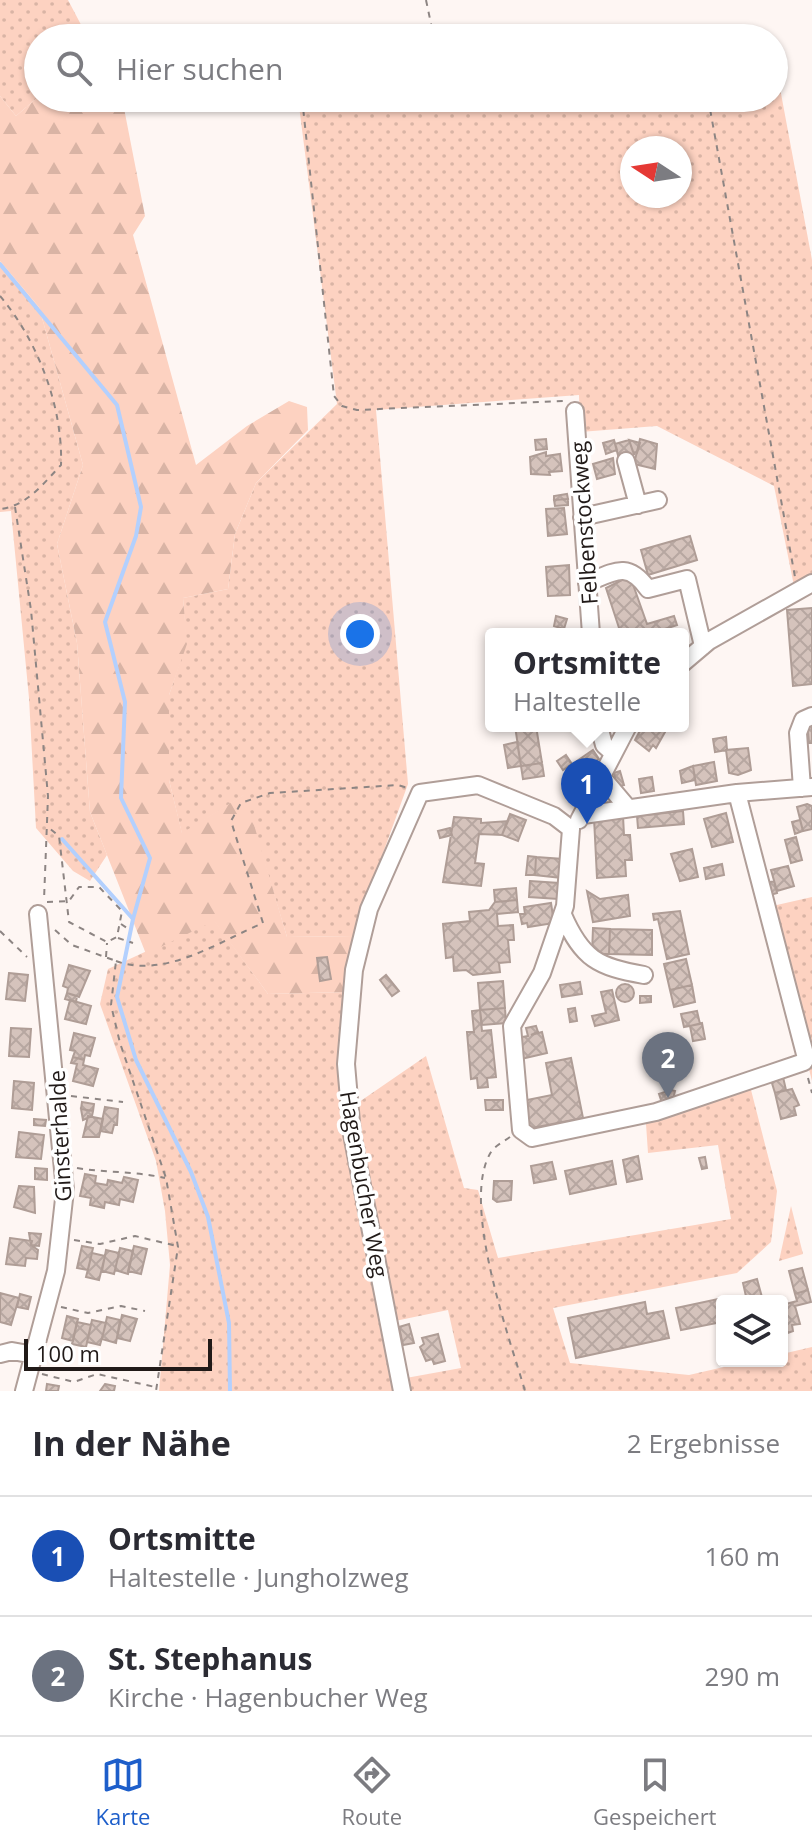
<!DOCTYPE html>
<html lang="de">
<meta charset="utf-8">
<style>
:root{--surface:#fff;--page:#f2f2f3;--text:#2b2b33;--muted:#7c7c81;--line:#e1e1e2;--accent:#1d5eca}
body{margin:0;font-family:"Open Sans",sans-serif;background:var(--page);color:var(--text)}
.controls{position:absolute;right:24px;bottom:24px;display:grid;overflow:hidden;border-radius:8px;box-shadow:0 2px 6px #0004}
.controls button{width:72px;height:72px;display:grid;place-items:center;padding:0;border:0;border-bottom:2px solid var(--line);background:var(--surface);color:var(--text);font:40px sans-serif}
.compass{position:absolute;left:620px;top:136px;width:72px;height:72px;border-radius:50%;background:var(--surface);box-shadow:0 2px 6px #0004;rotate:282deg}
.scale{position:absolute;left:24px;bottom:20px;width:188px;box-sizing:border-box;padding-left:8px;border:4px solid #211a18;border-top:0;font-size:22px;line-height:28px;white-space:nowrap;color:#211a18;-webkit-text-stroke:6px #fff;paint-order:stroke}
.you{position:absolute;left:360px;top:634px;width:28px;height:28px;margin:-20px;border:6px solid #fff;border-radius:50%;background:#1a73e8;box-shadow:0 0 0 12px #1a73e833}
.badge{display:grid;place-items:center;width:52px;height:52px;border-radius:50%;background:var(--accent);color:#fff;font-size:26px;font-weight:700}
.pin{position:absolute;translate:-50% -66px;filter:drop-shadow(0 2px 4px #0008)}
.pin::after{content:'';position:absolute;top:42px;width:28px;height:24px;background:inherit;clip-path:polygon(0 0,100% 0,50% 100%)}
.popup{position:absolute;left:485px;top:628px;width:204px;height:104px;box-sizing:border-box;display:grid;place-content:center;border-radius:8px;background:var(--surface);filter:drop-shadow(0 2px 6px #0005);font-size:26px;white-space:nowrap;color:var(--muted)}
.popup b{font-size:30px;color:var(--text)}
.popup::after{content:'';position:absolute;left:50%;top:100%;margin-left:-16px;border:16px solid transparent;border-top-color:var(--surface)}
.list{margin:0;padding:0;list-style:none}
h2{display:flex;justify-content:space-between;align-items:center;height:104px;margin:0;padding:0 32px;font-size:34px}
h2 small{font-size:26px;font-weight:400;color:var(--muted)}
.list li{display:grid;grid-template-columns:52px 1fr auto;gap:24px;align-items:center;box-sizing:border-box;height:120px;padding:0 32px;border-top:2px solid var(--line)}
.list b{display:block;font-size:30px;white-space:nowrap}
.list p{margin:0;font-size:26px;white-space:nowrap;color:var(--muted)}
.list em{font-size:26px;font-style:normal;color:var(--muted)}
.icon{flex:none;width:44px;height:44px;fill:none;stroke:currentColor;stroke-width:2;stroke-linecap:round;stroke-linejoin:round}
.map{position:relative;flex:none;width:812px;height:1391px;overflow:hidden}
.search{position:absolute;background:var(--surface);box-shadow:0 2px 6px #0004;left:24px;right:24px;top:24px;height:88px;display:flex;align-items:center;gap:20px;box-sizing:border-box;padding:0 28px;border-radius:44px;color:var(--muted);font-size:30px}
.sheet{height:344px;background:var(--surface)}
nav{display:flex;justify-content:space-around;align-items:center;box-sizing:border-box;height:112px;border-top:2px solid var(--line);background:var(--surface);font-size:22px;color:var(--muted)}
nav a{display:grid;justify-items:center;gap:4px}
nav .on{color:var(--accent)}
.map>svg:first-child{display:block}
.grass{fill:url(#grass-dots);fill-rule:evenodd}
.forest{fill:url(#forest-firs)}
.lines{fill:none;stroke-linecap:round;stroke-linejoin:round}
.stream{stroke:#b3d0fe;stroke-width:4}
.building{fill:url(#building-cross-hatch);stroke:#af9d96;stroke-width:2}
.minor-casing{stroke:#b09e98;stroke-width:20}
.path{stroke:#8d8583;stroke-width:2;stroke-dasharray:6 6;stroke-linecap:butt}
.minor{stroke:#fff;stroke-width:16}
.labels{text-anchor:middle;dominant-baseline:central;stroke-width:7;stroke-linejoin:round;paint-order:stroke}
.street-label{font-size:22px;fill:#211a18;stroke:#fff}
</style>
<div class="map">
<svg width="812" height="1391" viewBox="0 0 812 1391">
<defs>
<pattern id="grass-dots" width="8" height="8" patternUnits="userSpaceOnUse" patternTransform="scale(2)"><rect width="8" height="8" fill="#fdd2c1"/><path d="M2 2h.1M6 6h.1" fill="none" stroke="#d9b4a5" stroke-width="1.8" stroke-linecap="round"/></pattern>
<pattern id="forest-firs" width="22" height="20" patternUnits="userSpaceOnUse" patternTransform="scale(2)"><rect width="22" height="20" fill="#fdd2c1"/><path d="M5 1l3.5 6h-7zM16 11l3.5 6h-7z" fill="#d9b4a5"/></pattern>
<pattern id="building-cross-hatch" width="8" height="8" patternUnits="userSpaceOnUse" patternTransform="scale(2)"><rect width="8" height="8" fill="#d5c3bc"/><path d="M0 0l8 8M0 8l8-8" fill="none" stroke="#b7a7a1"/></pattern>
</defs>
<rect width="100%" height="100%" fill="#fef6f3"/>
<path class="grass" d="M0,0H68L88,38H38V97L16,116L0,96Z
M774,56L812,260V581L795,591L774,486L657,426L580,432L579,395L376,410L408,784L353,936L287,937L244,795L182,834L169,780V695L186,644L183,598L228,589L235,534L256,483L337,404L298,98H774ZM632,148H680V196H632Z
M0,261L39,307L83,465L57,544L77,643L90,812L107,855L90,881L73,871L36,828L29,698L11,511L0,512Z
M812,897V1081L768,907Z
M214,920L268,994L346,992V1111L426,1056L464,1188L478,1190L498,1258L731,1219L718,1145L648,1153L646,1124L750,1086L777,1191L771,1242L737,1273L553,1308L570,1363L689,1375L750,1361H782V1354L812,1347V1391H159L170,1265L165,1211L156,1161L100,1004L108,969ZM448,1310L461,1368L406,1378L395,1321Z
M791,1206L803,1254L779,1261Z"/>
<path class="forest" d="M0,96L16,116L38,97L122,98L145,216L133,235L196,465L247,426L289,401L307,407L308,430L256,483L235,534L228,589L183,598L187,644L169,695V780L182,833L245,794L287,937L353,936L346,992L268,994L214,921L146,954L90,812L77,643L57,544L83,465L39,307L0,261Z"/>
<g class="lines">
<path class="stream" d="M0,264L117,405L141,507L136,536L105,622L125,702L121,798L150,858L133,919
M62,839L133,919L117,997L136,1060L191,1172L208,1217L229,1323L230,1391"/>
</g>
<path class="building" d="M546,439L547,449L536,450L535,440Z
M640,439L657,444L655,469L634,464Z
M614,440L617,450L606,454L603,443Z
M629,440L640,443L637,453L633,452Z
M629,440L634,454L619,459L615,444Z
M546,452V456L560,454L562,471L549,472L550,475L531,474L530,457Z
M613,458L615,474L597,479L593,464Z
M567,494L568,499L554,500V496Z
M568,499V505L555,506L554,500Z
M564,508L567,534L548,536L546,509Z
M690,536L697,560L648,575L641,550Z
M569,565L570,595L548,596L546,567Z
M630,576L647,624L674,616L677,625L649,634H621L606,588Z
M812,608V684L793,686L787,610Z
M556,616L567,619L564,629L554,626Z
M807,723H812V743H809Z
M515,726H536L542,763L521,766Z
M647,726H656L665,732L656,748L653,745L649,751L635,740L642,727L645,730Z
M726,737L727,750L715,752L713,739Z
M517,742L521,766L508,768L504,745Z
M748,748L751,770L738,775L729,773L726,750Z
M593,750L599,759L583,770L577,761Z
M566,755L572,764L563,770L557,761Z
M714,762L717,781L696,785L693,766Z
M542,763L544,776L523,779L521,766Z
M693,766L695,780L682,783L680,771Z
M620,771L624,785L617,787L614,773Z
M652,777L654,791L641,793L639,779Z
M807,804L812,806V829L803,831L797,807Z
M683,811L684,824L638,828L637,816Z
M726,813L733,842L712,847L704,819Z
M510,814L526,820L518,841L502,835Z
M623,816L624,835H630L632,860H625L626,876L597,878L594,818Z
M454,817L481,819V823L508,821L502,835L479,834L475,863L484,864L481,886L443,882Z
M800,820L803,831L795,834L792,822Z
M450,828L452,835L440,838L438,831Z
M796,837L802,860L791,863L785,840Z
M692,849L698,877L680,881L671,854Z
M528,856L536,857L535,875H526Z
M536,857L563,859L561,878L535,875Z
M722,864L724,875L706,879L704,868Z
M788,866L794,886L777,891L771,870Z
M530,881L559,883L558,899L529,897Z
M774,881L777,893L770,895L767,883Z
M516,888L517,900L495,902L494,890Z
M587,891L600,899L628,895L630,916L593,922Z
M517,900L518,912L497,914L498,926L513,925L514,940H508L510,962L499,963L500,972L473,975L466,970L454,971L453,957L446,958L443,924L470,921L469,912L489,910L495,902Z
M551,903L554,923L528,927L527,923L522,924L520,914H525L524,907Z
M680,911L689,954L667,959L658,919L654,920L653,914Z
M593,928L610,929L609,954H592Z
M610,929L652,930V955L609,954Z
M327,957L331,979L320,981L317,958Z
M686,959L692,985L670,990L664,964Z
M69,965L90,971L79,997L67,993L68,988L63,986Z
M9,973L28,975L25,1001L6,999Z
M386,975L399,991L392,996L380,980Z
M503,981L505,1008L480,1010L478,983Z
M580,982L582,994L562,997L560,985Z
M616 993a9 9 0 1 1 18 0a9 9 0 1 1-18 0Z
M692,985L695,1002L674,1007L670,990Z
M612,990L619,1020L595,1026L592,1016L606,1013L601,992Z
M67,993L77,996L76,1002L65,999Z
M640,996H651V1002L640,1003Z
M70,1000L91,1006L86,1024L65,1019Z
M505,1008L506,1023L482,1025L480,1010Z
M575,1008L577,1021L570,1022L568,1009Z
M480,1010L482,1031L491,1030L496,1077L487,1078L488,1087L478,1088L477,1078L471,1079L467,1032H474L472,1011Z
M697,1011L700,1024L684,1027L681,1014Z
M702,1023L705,1039L693,1041L690,1026Z
M536,1026L538,1032L531,1035L542,1032L547,1053L521,1059L516,1038L528,1036L526,1028Z
M11,1028L31,1029L29,1057L9,1056Z
M74,1033L95,1038L90,1056L85,1055L84,1060L73,1057L75,1051L70,1050Z
M73,1057L84,1060L83,1065L98,1069L93,1086L73,1081L77,1064L71,1063Z
M571,1058L583,1118L527,1129L522,1101L552,1095L546,1063Z
M783,1077L786,1090L775,1093L771,1080Z
M14,1081L34,1083L32,1110L12,1108Z
M792,1089L799,1105L794,1107L796,1115L781,1119L775,1093Z
M671,1090L675,1091L673,1100L662,1103L659,1094Z
M485,1100H503V1110H486Z
M82,1102L94,1104L93,1111L81,1109Z
M105,1107L118,1109L117,1125H114L112,1133L100,1131Z
M81,1109L93,1111L92,1116L83,1120Z
M88,1116L103,1119L99,1137H83Z
M34,1119L46,1120L45,1126L34,1125Z
M19,1132L44,1135L41,1159L16,1157Z
M638,1156L642,1179L627,1182L623,1160Z
M705,1157L707,1168L702,1169L699,1158Z
M612,1161L616,1184L570,1194L565,1171Z
M552,1162L556,1179L534,1183L531,1166Z
M35,1168L47,1169V1180L35,1179Z
M85,1174L96,1176L95,1183L107,1185L108,1180L122,1183L124,1177L138,1180L133,1202L120,1199L119,1205L105,1202L104,1208L90,1205L91,1198L80,1196Z
M494,1181H512L511,1200L497,1202L493,1199Z
M19,1186L34,1187L35,1213L14,1207Z
M29,1233L41,1234L39,1246L31,1245Z
M10,1238L32,1241L31,1245L38,1250L37,1259L26,1258L25,1266L6,1264Z
M82,1246L93,1248L88,1270L77,1268Z
M134,1246L147,1249L141,1274L128,1271Z
M120,1248L133,1251L128,1274L115,1270Z
M106,1250L119,1253L114,1274L102,1271Z
M92,1253L105,1256L99,1280L86,1277Z
M802,1268L808,1290L795,1294L789,1271Z
M757,1279L763,1301H747L743,1283Z
M808,1290L811,1302L795,1306L800,1324L792,1325L793,1331L782,1335V1305L797,1301L795,1294Z
M0,1293L19,1298L11,1325L0,1322Z
M20,1294L31,1297L28,1309L17,1307Z
M723,1298L722,1322L681,1330L676,1308Z
M645,1302L647,1314L663,1311L669,1338L576,1358L568,1318Z
M122,1315L137,1319L130,1341L117,1338Z
M67,1316L78,1319L73,1341L62,1338Z
M107,1317L120,1320L116,1343L102,1339Z
M92,1320L106,1323L100,1345L87,1342Z
M77,1322L91,1325L86,1347L72,1344Z
M409,1324L414,1343L403,1345L399,1327Z
M438,1334L445,1361L434,1364L432,1359L426,1361L420,1347L424,1344L422,1338Z
M47,1384L59,1386L58,1391H46Z
M105,1384L115,1386L114,1391H100Z"/>
<g class="lines">
<defs>
<path id="minor" d="M575,411L591,634
M626,461L638,505
M582,517L658,500
M587,583C615,571 628,561 648,589L687,579L703,646
M683,663L709,641L812,583
M599,726L604,745L613,753
M601,776L628,808
M802,788L798,733L803,720L812,716
M583,815L737,793L812,787
M579,820L628,726
M571,829L565,906L542,973L512,1026L521,1130L532,1138L656,1112L804,1062L806,1058L737,793
M563,915C582,959 598,967 644,975
M0,1354L12,1351L34,1355
M24,1391L56,1271L65,1190L38,914
M402,1391L352,1134L346,1064L354,970L369,909L420,793L478,785L554,816L571,829"/>
</defs>
<use href="#minor" class="minor-casing"/>
<path class="path" d="M426,0L434,38
M302,98L334,396L342,406L357,410L563,401
M708,98L795,577
M0,296C38,341 63,407 61,465C43,484 27,506 0,509
M15,507L31,610L48,796L44,900
M47,902L69,901L79,887H99L122,911L117,937L107,942L69,922L59,836L49,828
M121,924L127,928
M55,930L72,945L116,961L111,1005L120,1043L166,1178L178,1247L156,1391
M0,931L27,957
M118,938L133,943
M106,957L107,943
M116,961C165,979 218,942 263,923L231,821L241,803L270,793L398,785L408,788
M808,1078L812,1093
M71,1096L123,1102
M510,1137C503,1142 495,1146 491,1152C460,1202 509,1336 525,1391
M77,1168C107,1173 135,1171 165,1178
M74,1240L100,1244L135,1236L177,1246
M61,1307L88,1313L121,1306L145,1311
M42,1374L74,1382L97,1374L155,1387"/>
<use href="#minor" class="minor"/>
</g>
<g class="labels">
<g class="street-label">
<text transform="translate(583 523) rotate(-94)">Felbenstockweg</text>
<text transform="translate(59 1136) rotate(-93)">Ginsterhalde</text>
<text transform="translate(365 1184) rotate(80)">Hagenbucher Weg</text>
</g>
</g>
</svg>
<div class="controls">
<button><svg class="icon" aria-label="layers" viewBox="0 0 24 24"><path d="M12 4l9 5-9 5-9-5zM3 14l9 5 9-5"/></svg></button>
</div>
<svg class="compass" viewBox="-18 -18 36 36"><path d="M0-13l5 13h-10z" fill="#e53935"/><path d="M0 13l5-13h-10z" fill="#7c7c81"/></svg>
<div class="scale">100 m</div>
<div class="you"></div>
<div class="pin badge" style="left:587px;top:824px;background:#1a4fb4">1</div>
<div class="popup"><b>Ortsmitte</b>Haltestelle</div>
<div class="pin badge" style="left:668px;top:1098px;background:#6b7280">2</div>
<div class="search"><svg class="icon" aria-label="search" viewBox="0 0 24 24"><circle cx="10" cy="10" r="6"/><path d="M15 15l6 6"/></svg>Hier suchen</div>
</div>
<section class="sheet">
<h2>In der Nähe<small>2 Ergebnisse</small></h2>
<ul class="list">
<li><span class="badge" style="background:#1a4fb4">1</span><div><b>Ortsmitte</b><p>Haltestelle · Jungholzweg</p></div><em>160 m</em></li>
<li><span class="badge" style="background:#6b7280">2</span><div><b>St. Stephanus</b><p>Kirche · Hagenbucher Weg</p></div><em>290 m</em></li>
</ul>
</section>
<nav>
<a class="on"><svg class="icon" aria-label="map" viewBox="0 0 24 24"><path d="M3 6l6-2 6 2 6-2v14l-6 2-6-2-6 2zM9 4v14M15 6v14"/></svg>Karte</a>
<a><svg class="icon" aria-label="directions" viewBox="0 0 24 24"><path d="M12 3l9 9-9 9-9-9zM9 14v-3h6M13 9l2 2-2 2"/></svg>Route</a>
<a><svg class="icon" aria-label="saved" viewBox="0 0 24 24"><path d="M7 4h10v16l-5-4-5 4z"/></svg>Gespeichert</a>
</nav>
